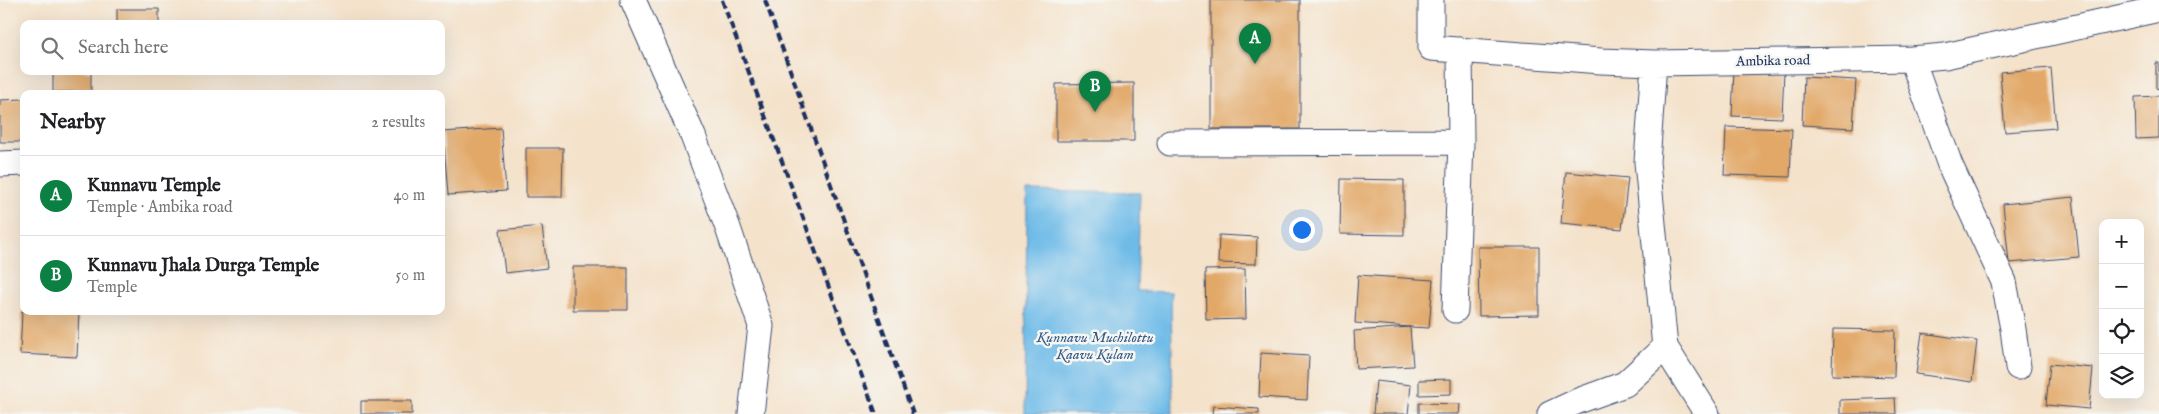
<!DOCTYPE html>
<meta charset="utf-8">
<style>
:root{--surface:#fff;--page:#f6f6f6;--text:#202124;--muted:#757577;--line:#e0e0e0;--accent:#0b8043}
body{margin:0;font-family:"IM FELL English",serif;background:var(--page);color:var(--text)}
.controls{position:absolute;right:15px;bottom:15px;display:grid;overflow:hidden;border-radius:10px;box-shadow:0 5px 20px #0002}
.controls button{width:45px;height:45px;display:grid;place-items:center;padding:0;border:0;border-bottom:1px solid var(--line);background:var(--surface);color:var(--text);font:25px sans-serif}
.you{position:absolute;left:1301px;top:229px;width:18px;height:18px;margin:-12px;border:4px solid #fff;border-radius:50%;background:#1a73e8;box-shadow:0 0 0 8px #1a73e833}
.badge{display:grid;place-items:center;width:32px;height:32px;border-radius:50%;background:var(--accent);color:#fff;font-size:16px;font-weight:700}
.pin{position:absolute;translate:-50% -41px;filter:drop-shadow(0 1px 2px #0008)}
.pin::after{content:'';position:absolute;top:26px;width:18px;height:15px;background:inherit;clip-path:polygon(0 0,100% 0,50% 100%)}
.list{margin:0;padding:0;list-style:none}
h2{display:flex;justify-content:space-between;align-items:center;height:65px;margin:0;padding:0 20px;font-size:21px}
h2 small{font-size:16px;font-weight:400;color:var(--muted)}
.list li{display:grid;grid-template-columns:32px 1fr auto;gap:15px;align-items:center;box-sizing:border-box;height:80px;padding:0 20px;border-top:1px solid var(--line)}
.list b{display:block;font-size:19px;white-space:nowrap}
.list p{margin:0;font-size:16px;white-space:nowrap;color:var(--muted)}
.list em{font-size:16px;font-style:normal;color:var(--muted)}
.icon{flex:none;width:28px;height:28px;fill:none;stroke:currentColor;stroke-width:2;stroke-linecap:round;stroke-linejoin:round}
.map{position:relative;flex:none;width:2159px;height:414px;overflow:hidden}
.search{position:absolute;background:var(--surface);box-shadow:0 5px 20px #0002;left:20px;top:20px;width:425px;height:55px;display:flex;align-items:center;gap:12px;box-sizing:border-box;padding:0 18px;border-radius:10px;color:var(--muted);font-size:19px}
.panel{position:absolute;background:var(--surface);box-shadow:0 5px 20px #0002;left:20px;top:90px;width:425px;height:225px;border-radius:10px}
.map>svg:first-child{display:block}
.water{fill:#6ebbe8;stroke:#4475a3}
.building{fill:#e2a867}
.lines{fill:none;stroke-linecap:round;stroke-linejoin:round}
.minor-casing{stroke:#3c4a6e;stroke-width:27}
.minor{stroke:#fff;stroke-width:25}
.rail{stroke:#1b2f5e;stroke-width:4;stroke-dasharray:8 4;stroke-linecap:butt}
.labels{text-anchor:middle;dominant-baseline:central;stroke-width:5;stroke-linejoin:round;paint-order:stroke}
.street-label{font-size:14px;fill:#1b2f5e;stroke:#f6f6f2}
.water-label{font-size:15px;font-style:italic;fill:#345987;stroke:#f6f6f2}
</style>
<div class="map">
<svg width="2159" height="414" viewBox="0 0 2159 414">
<rect width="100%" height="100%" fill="#f6f6f2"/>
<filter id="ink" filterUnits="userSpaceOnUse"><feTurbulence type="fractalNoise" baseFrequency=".02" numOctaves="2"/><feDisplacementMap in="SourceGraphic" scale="10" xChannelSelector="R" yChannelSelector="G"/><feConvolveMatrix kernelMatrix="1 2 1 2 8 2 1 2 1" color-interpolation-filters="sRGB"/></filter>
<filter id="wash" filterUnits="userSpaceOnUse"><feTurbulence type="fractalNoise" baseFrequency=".0096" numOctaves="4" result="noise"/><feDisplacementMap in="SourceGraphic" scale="20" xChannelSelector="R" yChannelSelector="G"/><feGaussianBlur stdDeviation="1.12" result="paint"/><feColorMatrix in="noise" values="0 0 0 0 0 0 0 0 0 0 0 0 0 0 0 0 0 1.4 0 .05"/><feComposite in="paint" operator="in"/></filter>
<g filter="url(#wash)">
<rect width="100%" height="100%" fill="#f4e2ca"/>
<path class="water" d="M1027,191L1140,193L1137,291L1171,292L1173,413L1025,414Z"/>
<g id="blocks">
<path class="building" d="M1211,0H1300V129H1211Z
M117,9H159V24H117Z
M2156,63H2159V89L2156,88Z
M2051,68L2056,128L2005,132L2000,72Z
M1734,69L1784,71L1782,118L1732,116Z
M53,71H91V92H53Z
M1804,77L1856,80L1853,128L1802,125Z
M1134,83V141H1056V84Z
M2159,96V138L2136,139L2135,97Z
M24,99V142H0V100Z
M1726,127L1792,129L1790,177L1724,175Z
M501,128L506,191L448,195L443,132Z
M526,148H563L562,197H526Z
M1566,172L1628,178L1622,229L1561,223Z
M1341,179L1404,180V235L1340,234Z
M2073,197L2079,257L2009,263L2003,204Z
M542,226L547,268L505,273L500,230Z
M1219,235L1257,237L1256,264L1218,263Z
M1478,247H1539V315L1479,316Z
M573,267H628V310H573Z
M1245,269L1246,319L1206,320L1205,270Z
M1358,275L1433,280L1429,328L1410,327L1413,366L1356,369L1354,331L1410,327L1355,323Z
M22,311H79L77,357L20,354Z
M1833,329L1895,330L1894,377L1832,375Z
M1922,333L1977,341L1972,382L1916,374Z
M1261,353L1309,356L1307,400L1259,397Z
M2050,364L2093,368L2089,409L2046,405Z
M1451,379V394L1419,395V380Z
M1376,381L1411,385L1408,414H1373Z
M1895,398L1896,414H1840V400Z
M361,401H412V414H361Z
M1419,403L1460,404L1459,414H1419Z
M1213,406L1259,409V414H1212Z"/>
</g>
</g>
<g filter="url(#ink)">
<use href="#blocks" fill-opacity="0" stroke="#3c4a6e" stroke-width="1"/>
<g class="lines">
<defs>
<path id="minor" d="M633,0L693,136L728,228L761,326L751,414
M1431,0V48L1601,61L1654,63L1912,59L1945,56L2159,9
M1912,59L1950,165L2004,282L2013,329L2018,367
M1654,63L1647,162L1665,347L1707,414
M1170,143L1461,142L1460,50
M0,164L24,163
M1455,310L1461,142
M1550,414L1578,401L1625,384L1665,347"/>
</defs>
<use href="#minor" class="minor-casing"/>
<use href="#minor" class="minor"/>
<path class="rail" d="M722,0L876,414
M765,0L913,414"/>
</g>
</g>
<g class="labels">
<g class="street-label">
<text transform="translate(1773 61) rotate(-1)">Ambika road</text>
</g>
<g class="water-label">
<text x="1095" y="337">Kunnavu Muchilottu<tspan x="1095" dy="17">Kaavu Kulam</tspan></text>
</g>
</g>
</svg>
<div class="controls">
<button>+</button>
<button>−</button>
<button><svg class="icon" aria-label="locate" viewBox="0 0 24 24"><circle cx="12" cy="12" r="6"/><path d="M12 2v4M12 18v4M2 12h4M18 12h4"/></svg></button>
<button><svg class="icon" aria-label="layers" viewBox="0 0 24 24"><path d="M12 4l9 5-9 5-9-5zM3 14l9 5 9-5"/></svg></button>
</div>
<div class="you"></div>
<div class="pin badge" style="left:1255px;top:64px">A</div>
<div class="pin badge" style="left:1095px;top:112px">B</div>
<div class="search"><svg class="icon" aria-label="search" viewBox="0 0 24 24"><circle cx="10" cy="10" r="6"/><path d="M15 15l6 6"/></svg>Search here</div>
<section class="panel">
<h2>Nearby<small>2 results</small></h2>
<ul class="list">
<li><span class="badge">A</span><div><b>Kunnavu Temple</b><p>Temple · Ambika road</p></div><em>40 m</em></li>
<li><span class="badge">B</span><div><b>Kunnavu Jhala Durga Temple</b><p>Temple</p></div><em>50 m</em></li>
</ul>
</section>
</div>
